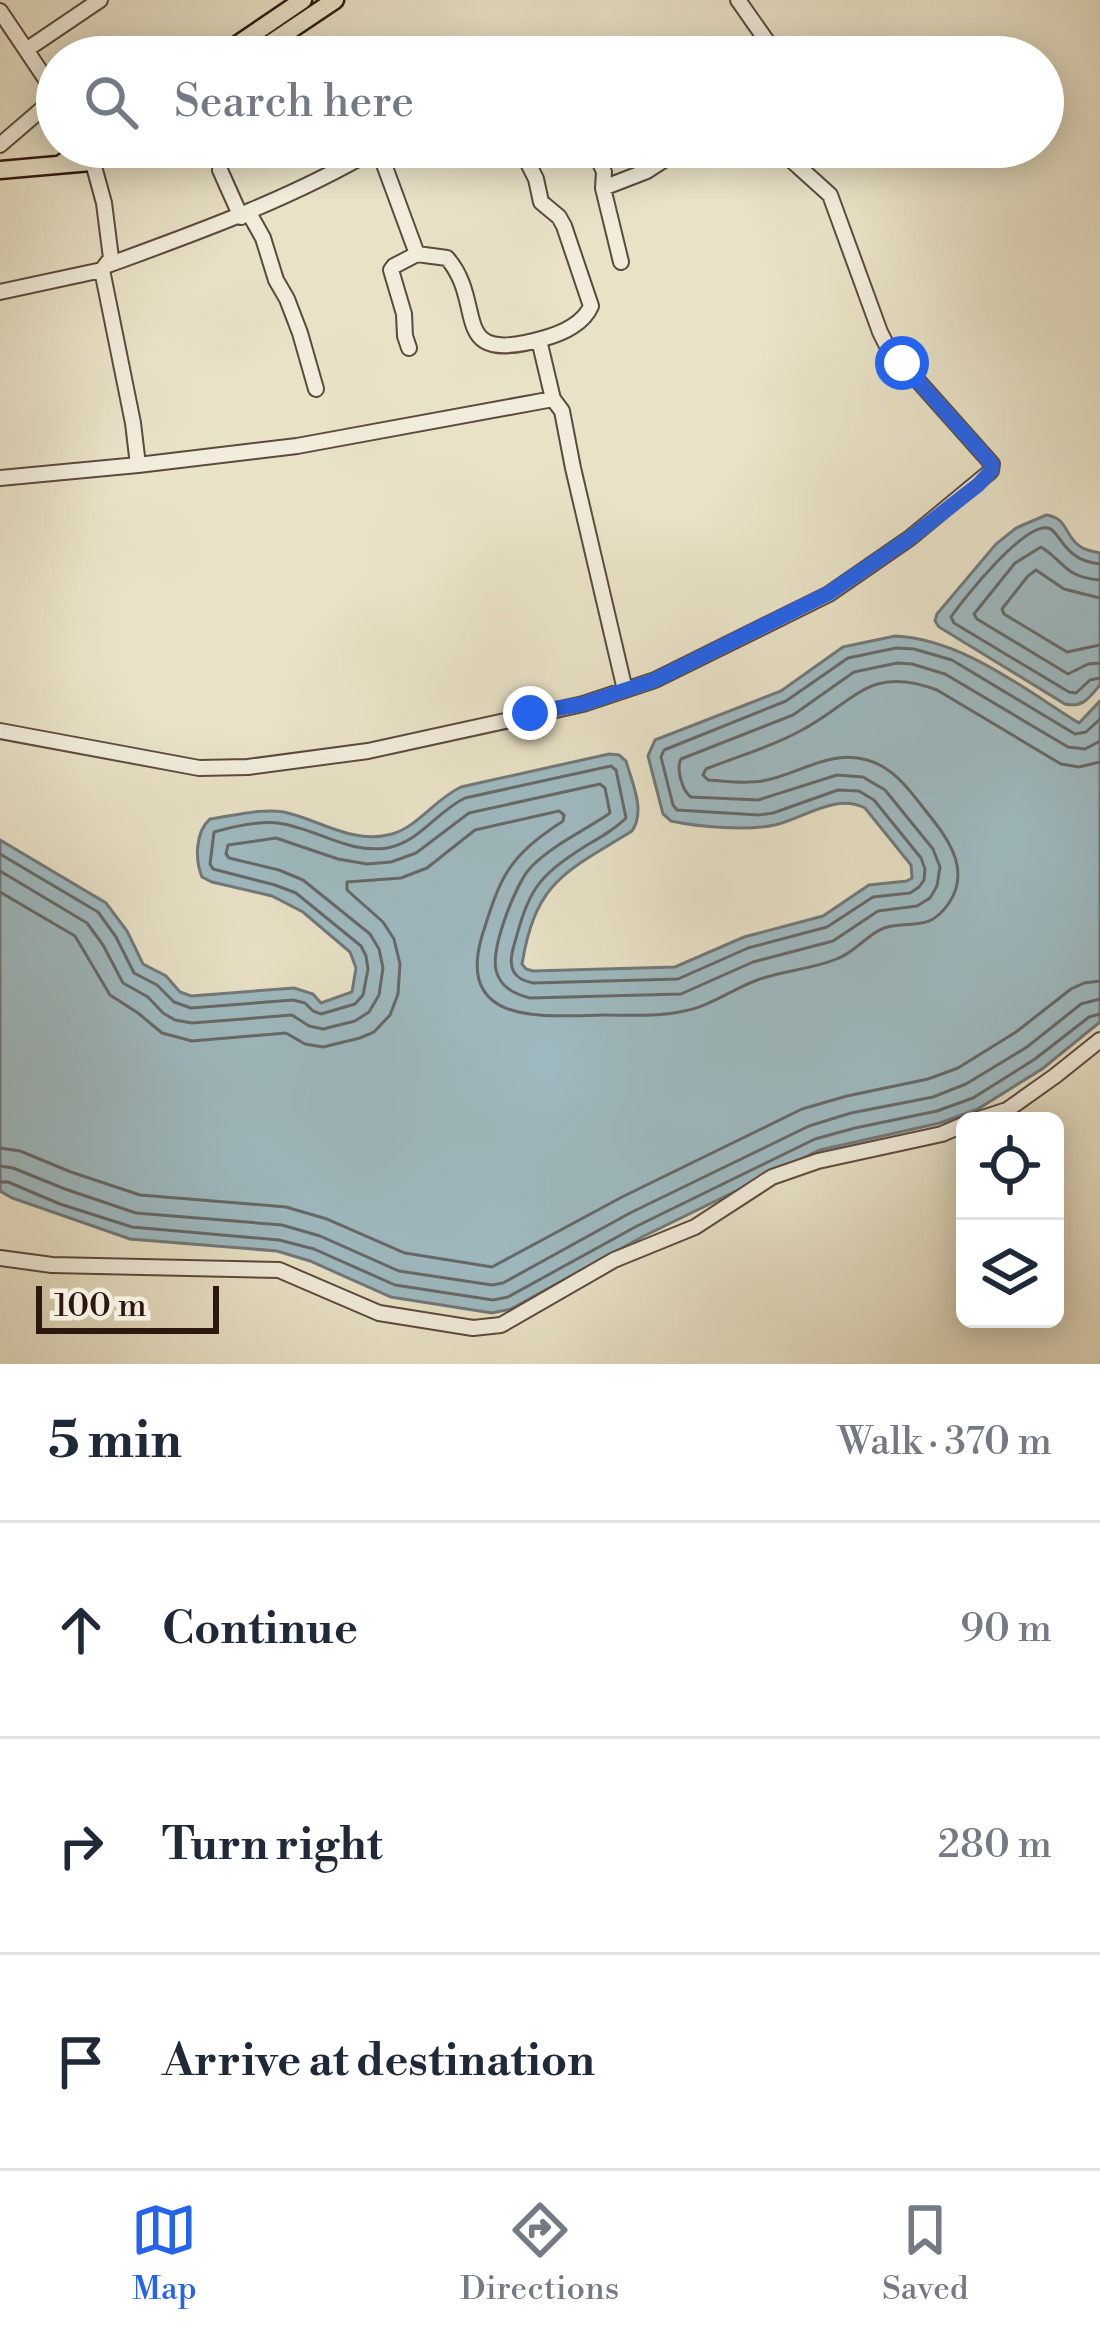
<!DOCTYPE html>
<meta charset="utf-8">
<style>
:root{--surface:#fff;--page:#f6f6f7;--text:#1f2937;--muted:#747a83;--line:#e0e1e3;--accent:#2563eb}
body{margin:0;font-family:"Libre Bodoni",serif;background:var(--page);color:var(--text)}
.controls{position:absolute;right:36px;bottom:36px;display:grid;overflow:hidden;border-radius:18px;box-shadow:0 6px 30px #0003}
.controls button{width:108px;height:108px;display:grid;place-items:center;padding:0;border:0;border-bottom:3px solid var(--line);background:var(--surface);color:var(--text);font:60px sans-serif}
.scale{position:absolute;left:36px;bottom:30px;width:183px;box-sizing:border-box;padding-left:12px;border:6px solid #2d180f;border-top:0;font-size:33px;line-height:42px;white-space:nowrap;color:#2d180f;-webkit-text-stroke:9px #f1ecdb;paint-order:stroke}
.stop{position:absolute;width:36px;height:36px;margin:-27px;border:9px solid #2563eb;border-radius:50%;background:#fff}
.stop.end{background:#2563eb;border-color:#fff;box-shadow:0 3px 12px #0008}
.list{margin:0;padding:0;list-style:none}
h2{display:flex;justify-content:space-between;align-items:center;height:156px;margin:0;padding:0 48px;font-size:51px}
h2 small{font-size:39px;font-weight:400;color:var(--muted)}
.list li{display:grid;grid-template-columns:78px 1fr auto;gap:36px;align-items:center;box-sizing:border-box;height:216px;padding:0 48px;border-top:3px solid var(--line)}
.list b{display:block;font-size:45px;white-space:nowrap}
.list em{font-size:39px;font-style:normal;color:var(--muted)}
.icon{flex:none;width:66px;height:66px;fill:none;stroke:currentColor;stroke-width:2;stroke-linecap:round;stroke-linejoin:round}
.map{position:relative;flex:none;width:1100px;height:1364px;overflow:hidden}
.search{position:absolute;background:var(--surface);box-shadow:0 6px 30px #0003;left:36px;right:36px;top:36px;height:132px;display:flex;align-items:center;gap:30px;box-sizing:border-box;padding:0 42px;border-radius:66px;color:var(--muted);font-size:45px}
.sheet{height:804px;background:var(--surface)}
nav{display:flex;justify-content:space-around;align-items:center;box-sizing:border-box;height:168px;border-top:3px solid var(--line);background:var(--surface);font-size:33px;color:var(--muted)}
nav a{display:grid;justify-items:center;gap:6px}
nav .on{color:var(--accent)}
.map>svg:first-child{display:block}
.water{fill:#9ebac1;stroke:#71797a;stroke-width:3}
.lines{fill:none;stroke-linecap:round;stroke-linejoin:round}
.shore{stroke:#666968;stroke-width:3}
.minor-casing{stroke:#5c4a3d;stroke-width:18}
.major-casing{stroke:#2d180f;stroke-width:21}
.minor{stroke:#f1ecdb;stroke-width:14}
.major{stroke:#e9e2c7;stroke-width:16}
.route{stroke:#2563eb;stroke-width:15}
</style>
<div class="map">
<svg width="1100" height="1364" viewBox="0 0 1100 1364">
<rect width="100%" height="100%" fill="#e9e2c7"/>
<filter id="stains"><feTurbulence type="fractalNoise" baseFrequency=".00167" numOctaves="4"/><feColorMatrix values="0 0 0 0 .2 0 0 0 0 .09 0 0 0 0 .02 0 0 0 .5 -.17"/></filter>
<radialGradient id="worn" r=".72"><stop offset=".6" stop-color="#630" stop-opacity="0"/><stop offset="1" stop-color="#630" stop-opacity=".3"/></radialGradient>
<path class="water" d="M1046,515C1069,518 1064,537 1081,547C1085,550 1095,552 1100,553V685C1089,698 1083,708 1065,704L939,627L935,621L937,614L996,544L1016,528Z
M895,636C962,639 1024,689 1079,723L1100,701V1022L1042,1069L978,1109L940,1123L820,1150L642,1237L511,1309L492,1313L391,1297L310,1261L277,1251L130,1239L12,1198L0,1191V840L106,903L127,931L143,964L166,976L180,992L191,996L294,988L313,994L321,1003L352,992L356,968L350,952L303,912L272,896L212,882L202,877C195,860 195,832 210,819C233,816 261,808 284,812C320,820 353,845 392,834C419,826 435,799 461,787L609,754L619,755L626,761C632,783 646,810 632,831C566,872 536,880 522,964L526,969L533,971L675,967L744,937L823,916L869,885L907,881L912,878L911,865L865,808C836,793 804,818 775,825C747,831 699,827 671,821L663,814L648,756L655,740L781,691L843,647Z"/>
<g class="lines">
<path class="shore" d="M1100,564C1063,561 1059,529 1048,528C1024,523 964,598 951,617L954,623L1069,692L1076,693L1090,680L1100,678
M1100,580C1064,577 1065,562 1041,547L1015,563L974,614L977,619L1068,674L1088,664L1100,663
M1100,598L1064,589L1036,570L1028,576L1002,609L1004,614L1067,652L1100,645
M0,854L98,912L116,937L134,973L157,985L174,1002L191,1008L293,1000L305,1003L313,1011L321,1014L355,1004L363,995L368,969L366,956L361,946L296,893L275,885L213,869L210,864L214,832C232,827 259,821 278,823C316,828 347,854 387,848C420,842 436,812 465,798L611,766L616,770L626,818C615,829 601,837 587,845C535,878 529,890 513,949C508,968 513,979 533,983L678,979L748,948L827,927L873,897L910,893L919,887L924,880L925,869L921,858L874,800L859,791L838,790L773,813L759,815L677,810L673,805L661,757L664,750L786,701L848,658L896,648L914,649L952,660L1075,734L1086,732L1100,719
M0,871L87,923L103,945L123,983L148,997L163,1013L175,1020L192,1023L292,1015L309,1026L323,1029L355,1021L369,1012L379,995L383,968L379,949L370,934L303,880L279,870L229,858L226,854L228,845L276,838L338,859L367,864L391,862L416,853L469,813L600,784L605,788L610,813C584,831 554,844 532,866C516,882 491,947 496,970C500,987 514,994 530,998L681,994L753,962L833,941L878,911L917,906L930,898L937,886L940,867L933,849L885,790L863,777L837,775L758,800L691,797C682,791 676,768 681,759L793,715L854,672L897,663L912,664L945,674L1068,747L1085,749L1100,741
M0,892L75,936L110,995L138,1013L162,1033L192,1041L286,1033L305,1044L323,1047L360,1038L374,1032L390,1015L398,994L400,964L394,939L383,922L347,890V882L401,878L427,868L475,830L559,811L564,815L563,821C508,857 501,875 482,936C455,1027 546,1016 603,1015C629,1015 658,1017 684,1011C711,1006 734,988 760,979C786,970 814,969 839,958C856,951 868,934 884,928C909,919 928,934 949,903C969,873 952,844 933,820C914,797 897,768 867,760C829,749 798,775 762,781C745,784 725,781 708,780L703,775L706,769C738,756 772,747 802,730C855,702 869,664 937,690L1061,764L1079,767L1100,762
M0,1148L20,1151L71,1172L140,1195L286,1207L327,1219L405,1253L492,1267L622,1197L802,1109L847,1096L928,1079L958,1068L1016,1032L1071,989L1084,983L1100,981
M0,1166L13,1168L65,1189L136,1213L282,1225L320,1236L399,1271L492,1285L503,1283L630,1213L809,1126L851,1113L933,1097L966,1084L1027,1047L1081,1004L1100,999
M0,1182H8L60,1204L132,1227L279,1240L314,1249L395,1285L493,1300L508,1297L637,1226L815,1139L855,1128L937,1111L973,1098L1035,1059L1089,1017L1100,1014"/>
<defs>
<path id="minor" d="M738,0L778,57
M0,11L57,96L0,145
M26,50L100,0
M593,147L604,172L603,188L621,262
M378,148L417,254L394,266L391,270L404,314L405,336L409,348
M220,170L241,217
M603,188L647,171L684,147
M249,213L263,238L276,280L287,299L300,333L316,389
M417,254L447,258C488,305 445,367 545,338C563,333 584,323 591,306L564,226L559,217L541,202L536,179L520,147
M108,265C201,231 293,198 379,147
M0,292L102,270L111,258L104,203L90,152
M539,340L553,399
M138,465L297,446L553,399L562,411L573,468L625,690
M0,478L138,465L133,423L102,270
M0,731L199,768L248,767L368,751L583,704L655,680L829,594L910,538L991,471L992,464L887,346L880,332L830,195L789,158L791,147
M973,1121L1007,1110L1055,1076L1100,1040
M0,1258L52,1265L279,1270L379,1313L473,1328L501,1325L614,1260L695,1227L772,1177L818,1161L942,1134L965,1124"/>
<path id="major" d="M219,57L303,0
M250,57L335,0
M62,163L87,147
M0,170L91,162L117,147"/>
</defs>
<use href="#minor" class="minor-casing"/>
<use href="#major" class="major-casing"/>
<use href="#minor" class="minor"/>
<use href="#major" class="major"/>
</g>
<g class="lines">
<path class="route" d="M530,713L583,704L655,680L829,593L910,538L978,485L991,471L992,464L902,363"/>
</g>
<rect width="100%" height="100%" filter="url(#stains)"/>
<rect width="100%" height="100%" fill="url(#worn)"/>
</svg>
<div class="controls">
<button><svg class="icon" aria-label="locate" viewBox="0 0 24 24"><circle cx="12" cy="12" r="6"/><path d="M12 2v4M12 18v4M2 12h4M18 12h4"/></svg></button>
<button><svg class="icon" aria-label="layers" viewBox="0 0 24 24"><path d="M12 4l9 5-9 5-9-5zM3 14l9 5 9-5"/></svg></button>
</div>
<div class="scale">100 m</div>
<div class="stop" style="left:902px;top:363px"></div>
<div class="stop end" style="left:530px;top:713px"></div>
<div class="search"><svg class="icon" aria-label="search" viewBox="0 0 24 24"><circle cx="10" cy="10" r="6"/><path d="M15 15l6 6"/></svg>Search here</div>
</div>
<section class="sheet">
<h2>5 min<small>Walk · 370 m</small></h2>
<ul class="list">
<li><svg class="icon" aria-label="ahead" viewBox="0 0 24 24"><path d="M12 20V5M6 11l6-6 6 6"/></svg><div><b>Continue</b></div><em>90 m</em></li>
<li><svg class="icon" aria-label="right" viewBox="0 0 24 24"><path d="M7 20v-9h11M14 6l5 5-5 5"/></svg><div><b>Turn right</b></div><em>280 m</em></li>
<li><svg class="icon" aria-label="arrive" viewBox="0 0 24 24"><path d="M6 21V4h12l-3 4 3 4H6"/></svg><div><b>Arrive at destination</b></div></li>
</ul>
</section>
<nav>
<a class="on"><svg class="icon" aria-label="map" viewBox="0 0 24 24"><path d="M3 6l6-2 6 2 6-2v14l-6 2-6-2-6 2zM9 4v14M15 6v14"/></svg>Map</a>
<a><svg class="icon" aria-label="directions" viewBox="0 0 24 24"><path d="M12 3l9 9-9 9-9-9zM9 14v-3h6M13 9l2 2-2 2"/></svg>Directions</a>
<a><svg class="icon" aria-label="saved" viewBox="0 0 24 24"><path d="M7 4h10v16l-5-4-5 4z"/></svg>Saved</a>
</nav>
